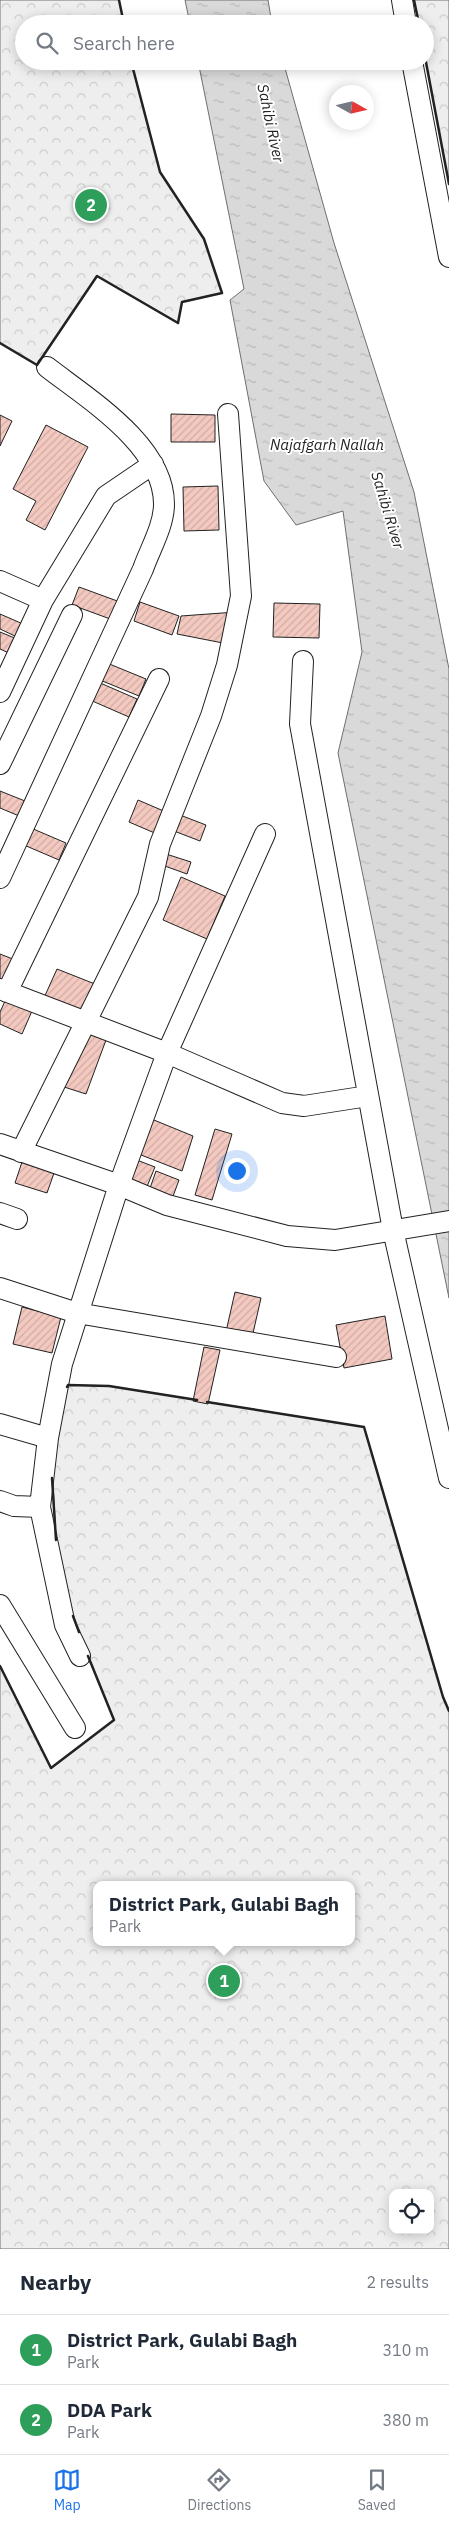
<!DOCTYPE html>
<style>
:root{--surface:#fff;--page:#f6f6f7;--text:#1f2937;--muted:#747a83;--line:#e0e1e3;--accent:#1a73e8}
body{margin:0;font-family:"IBM Plex Sans",sans-serif;background:var(--page);color:var(--text)}
.controls{position:absolute;right:15px;bottom:15px;display:grid;overflow:hidden;border-radius:10px;box-shadow:0 2px 12px #0003}
.controls button{width:45px;height:45px;display:grid;place-items:center;padding:0;border:0;border-bottom:1px solid var(--line);background:var(--surface);color:var(--text);font:25px sans-serif}
.compass{position:absolute;left:329px;top:85px;width:45px;height:45px;border-radius:50%;background:var(--surface);box-shadow:0 2px 12px #0003;rotate:98deg}
.you{position:absolute;left:236px;top:1170px;width:18px;height:18px;margin:-12px;border:4px solid #fff;border-radius:50%;background:#1a73e8;box-shadow:0 0 0 8px #1a73e833}
.badge{display:grid;place-items:center;width:32px;height:32px;border-radius:50%;background:var(--accent);color:#fff;font-size:16px;font-weight:700}
.pin{position:absolute;translate:-50% -50%;border:2px solid #fff;box-shadow:0 1px 5px #0006}
.popup{position:absolute;left:93px;top:1881px;width:262px;height:65px;box-sizing:border-box;display:grid;place-content:center;border-radius:10px;background:var(--surface);filter:drop-shadow(0 1px 4px #0005);font-size:16px;white-space:nowrap;color:var(--muted)}
.popup b{font-size:19px;color:var(--text)}
.popup::after{content:'';position:absolute;left:50%;top:100%;margin-left:-10px;border:10px solid transparent;border-top-color:var(--surface)}
.list{margin:0;padding:0;list-style:none}
h2{display:flex;justify-content:space-between;align-items:center;height:65px;margin:0;padding:0 20px;font-size:21px}
h2 small{font-size:16px;font-weight:400;color:var(--muted)}
.list li{display:grid;grid-template-columns:32px 1fr auto;gap:15px;align-items:center;box-sizing:border-box;height:70px;padding:0 20px;border-top:1px solid var(--line)}
.list b{display:block;font-size:19px;white-space:nowrap}
.list p{margin:0;font-size:16px;white-space:nowrap;color:var(--muted)}
.list em{font-size:16px;font-style:normal;color:var(--muted)}
.icon{flex:none;width:28px;height:28px;fill:none;stroke:currentColor;stroke-width:2;stroke-linecap:round;stroke-linejoin:round}
.map{position:relative;flex:none;width:449px;height:2249px;overflow:hidden}
.search{position:absolute;background:var(--surface);box-shadow:0 2px 12px #0003;left:15px;right:15px;top:15px;height:55px;display:flex;align-items:center;gap:12px;box-sizing:border-box;padding:0 18px;border-radius:28px;color:var(--muted);font-size:19px}
.sheet{height:205px;background:var(--surface)}
nav{display:flex;justify-content:space-around;align-items:center;box-sizing:border-box;height:70px;border-top:1px solid var(--line);background:var(--surface);font-size:14px;color:var(--muted)}
nav a{display:grid;justify-items:center;gap:2px}
nav .on{color:var(--accent)}
.map>svg:first-child{display:block}
.park{fill:url(#park-crowns);stroke:#6f6f6f;fill-rule:evenodd}
.water{fill:url(#water-ripples);stroke:#6f6f6f}
.building{fill:url(#building-hatch);stroke:#222}
.lines{fill:none;stroke-linecap:round;stroke-linejoin:round}
.minor-casing{stroke:#222;stroke-width:22}
.minor{stroke:#fff;stroke-width:20}
.wall{stroke:#222;stroke-width:2.5}
.labels{text-anchor:middle;dominant-baseline:central;stroke-width:4;stroke-linejoin:round;paint-order:stroke}
.water-label{font-size:15px;font-style:italic;fill:#222;stroke:#fff}
</style>
<div class="map">
<svg width="449" height="2249" viewBox="0 0 449 2249">
<defs>
<pattern id="park-crowns" width="20" height="18" patternUnits="userSpaceOnUse" patternTransform="scale(1.25)"><rect width="20" height="18" fill="#eee"/><path d="M2 6a3 3 0 1 1 6 0M12 15a3 3 0 1 1 6 0" fill="none" stroke="#ccc"/></pattern>
<pattern id="water-ripples" width="26" height="14" patternUnits="userSpaceOnUse" patternTransform="scale(1.25)"><rect width="26" height="14" fill="#d9d9d9"/><path d="M2 4q2-2 4 0t4 0M15 11q2-2 4 0t4 0" fill="none" stroke="#bababa"/></pattern>
<pattern id="building-hatch" width="6" height="6" patternUnits="userSpaceOnUse" patternTransform="scale(1.25)"><rect width="6" height="6" fill="#f3c9c0"/><path d="M-1 1l2-2M0 6l6-6M5 7l2-2" fill="none" stroke="#d0aca5"/></pattern>
</defs>
<rect width="100%" height="100%" fill="#fff"/>
<path class="park" d="M0,0H119L124,24H24V61H131L160,172L204,239L222,293L182,302L178,323L97,276L37,365L0,343Z
M414,0H449V184L425,57V24H419Z
M68,1385L109,1386L364,1427L443,1697L449,1711V2249H0V1666L51,1768L114,1720L71,1612L56,1539L52,1464ZM96,1885H352V1942H96ZM393,2193H430V2230H393Z"/>
<path class="water" d="M185,0H268L272,24H190Z
M198,61H283L334,243L414,492L449,669V1298L338,753L362,652L343,511L296,525L264,481L230,300L244,289Z"/>
<path class="building" d="M171,414L215,415V442H171Z
M0,415L12,421L0,446Z
M46,425L88,447L45,530L26,520L36,501L13,489Z
M218,486L219,530L184,531L183,487Z
M79,587L120,602L113,620L72,605Z
M140,602L179,616L172,635L134,621Z
M274,603L320,604L319,638L273,637Z
M236,612L228,644L177,634L181,616Z
M0,614L23,624L17,637L0,629Z
M0,632L17,639L11,654L0,649Z
M107,663L146,679L139,696L100,680Z
M98,682L137,699L129,717L90,700Z
M0,791L30,803L24,818L0,808Z
M138,800L166,812L157,834L129,822Z
M180,815L206,825L200,841L174,831Z
M31,828L66,843L59,860L24,845Z
M166,854L191,862L187,874L162,865Z
M181,877L225,896L207,939L163,920Z
M0,954L18,961L0,984Z
M57,969L95,984L80,1015L43,1000Z
M6,999L32,1011L22,1034L0,1024V1012Z
M86,1033L106,1040L86,1094L61,1086Z
M149,1118L193,1136L182,1171L136,1153Z
M215,1129L232,1134L212,1200L195,1195Z
M134,1159L155,1167L146,1189L125,1181Z
M22,1162L54,1173L47,1193L15,1183Z
M156,1171L179,1180L172,1199L149,1191Z
M235,1292L261,1298L251,1342L225,1336Z
M22,1307L61,1317L52,1353L13,1344Z
M385,1316L392,1359L344,1368L336,1325Z
M204,1347L220,1350L208,1404L193,1401Z"/>
<g class="lines">
<defs>
<path id="minor" d="M402,0L406,24
M412,61L449,257
M0,581L43,600
M303,661L300,724L393,1230L449,1478
M0,692L43,600L106,496L153,464
M0,764L72,615
M0,878L143,569C150,549 164,526 164,504C164,445 88,399 47,367
M0,989L167,1053L282,1103L304,1106L368,1096
M7,992L159,679
M0,1144L119,1185L167,1205L287,1236L335,1240L449,1221
M21,1152L148,897L160,844L211,716L227,665L241,596L228,414
M0,1213L17,1219
M0,1288L77,1313L336,1357
M0,1424L48,1438
M0,1501L14,1506L40,1507
M0,1605L75,1728
M80,1656L65,1625L40,1507L48,1438L62,1364L119,1185L167,1053L265,834"/>
</defs>
<use href="#minor" class="minor-casing"/>
<use href="#minor" class="minor"/>
<path class="wall" d="M119,0L124,24
M414,0L419,24
M425,57L449,184
M0,343L37,365L97,276L178,323L182,302L222,293L204,239L160,172L131,61
M67,1387L68,1385L109,1386L197,1400
M207,1402L364,1427L443,1697L449,1711
M52,1478L56,1540
M73,1616L79,1632
M0,1666L51,1768L114,1720L88,1656"/>
</g>
<g class="labels">
<g class="water-label">
<text transform="translate(271 123) rotate(78)">Sahibi River</text>
<text x="327" y="444">Najafgarh Nallah</text>
<text transform="translate(388 510) rotate(73)">Sahibi River</text>
</g>
</g>
</svg>
<div class="controls">
<button><svg class="icon" aria-label="locate" viewBox="0 0 24 24"><circle cx="12" cy="12" r="6"/><path d="M12 2v4M12 18v4M2 12h4M18 12h4"/></svg></button>
</div>
<svg class="compass" viewBox="-18 -18 36 36"><path d="M0-13l5 13h-10z" fill="#e53935"/><path d="M0 13l5-13h-10z" fill="#747a83"/></svg>
<div class="you"></div>
<div class="pin badge" style="left:224px;top:1981px;background:#2e9e5b">1</div>
<div class="popup"><b>District Park, Gulabi Bagh</b>Park</div>
<div class="pin badge" style="left:91px;top:205px;background:#2e9e5b">2</div>
<div class="search"><svg class="icon" aria-label="search" viewBox="0 0 24 24"><circle cx="10" cy="10" r="6"/><path d="M15 15l6 6"/></svg>Search here</div>
</div>
<section class="sheet">
<h2>Nearby<small>2 results</small></h2>
<ul class="list">
<li><span class="badge" style="background:#2e9e5b">1</span><div><b>District Park, Gulabi Bagh</b><p>Park</p></div><em>310 m</em></li>
<li><span class="badge" style="background:#2e9e5b">2</span><div><b>DDA Park</b><p>Park</p></div><em>380 m</em></li>
</ul>
</section>
<nav>
<a class="on"><svg class="icon" aria-label="map" viewBox="0 0 24 24"><path d="M3 6l6-2 6 2 6-2v14l-6 2-6-2-6 2zM9 4v14M15 6v14"/></svg>Map</a>
<a><svg class="icon" aria-label="directions" viewBox="0 0 24 24"><path d="M12 3l9 9-9 9-9-9zM9 14v-3h6M13 9l2 2-2 2"/></svg>Directions</a>
<a><svg class="icon" aria-label="saved" viewBox="0 0 24 24"><path d="M7 4h10v16l-5-4-5 4z"/></svg>Saved</a>
</nav>
